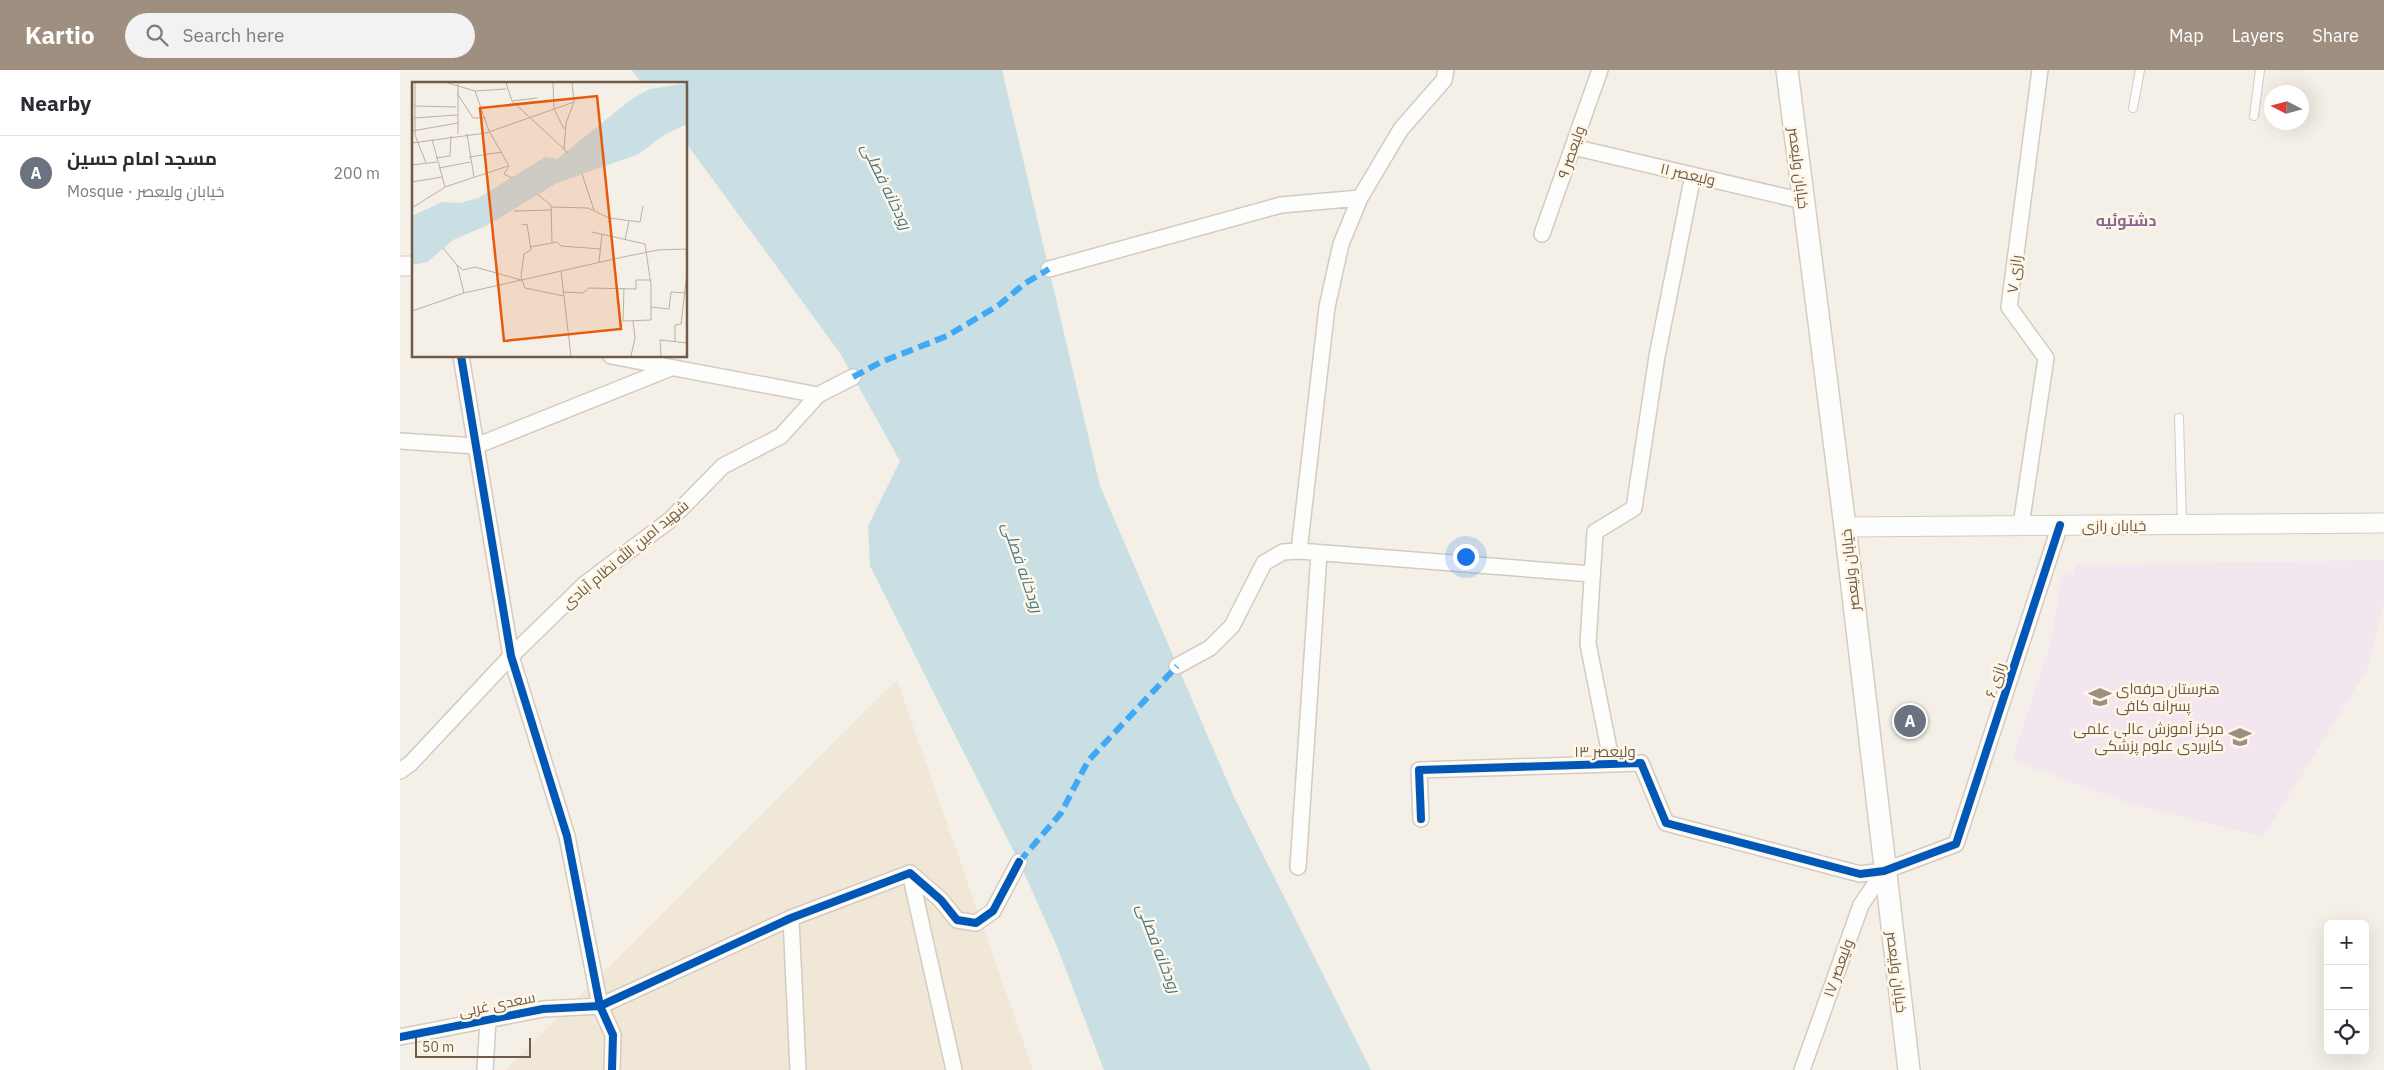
<!DOCTYPE html>
<meta charset="utf-8">
<style>
:root{--surface:#fff;--page:#f2f2f3;--text:#2b2b33;--muted:#7c7c81;--line:#e1e1e2;--accent:#9e8f81}
body{margin:0;font-family:"IBM Plex Sans",Cairo,sans-serif;background:var(--page);color:var(--text)}
.controls{position:absolute;right:15px;bottom:15px;display:grid;overflow:hidden;border-radius:8px;box-shadow:0 5px 20px #0002}
.controls button{width:45px;height:45px;display:grid;place-items:center;padding:0;border:0;border-bottom:1px solid var(--line);background:var(--surface);color:var(--text);font:25px sans-serif}
.compass{position:absolute;left:1864px;top:15px;width:45px;height:45px;border-radius:50%;background:var(--surface);box-shadow:0 5px 20px #0002;rotate:276deg}
.scale{position:absolute;left:15px;bottom:12px;width:116px;box-sizing:border-box;padding-left:5px;border:2px solid #705b4a;border-top:0;font-size:14px;line-height:18px;white-space:nowrap;color:#705b4a;-webkit-text-stroke:4px #fef7e7;paint-order:stroke}
.you{position:absolute;left:1065px;top:486px;width:18px;height:18px;margin:-12px;border:4px solid #fff;border-radius:50%;background:#1a73e8;box-shadow:0 0 0 8px #1a73e833}
.badge{display:grid;place-items:center;width:32px;height:32px;border-radius:50%;background:var(--accent);color:#fff;font-size:16px;font-weight:700}
.pin{position:absolute;translate:-50% -50%;border:2px solid #fff;box-shadow:0 1px 5px #0006}
.list{margin:0;padding:0;list-style:none}
h2{display:flex;justify-content:space-between;align-items:center;height:65px;margin:0;padding:0 20px;font-size:21px}
h2 small{font-size:16px;font-weight:400;color:var(--muted)}
.list li{display:grid;grid-template-columns:32px 1fr auto;gap:15px;align-items:center;box-sizing:border-box;height:75px;padding:0 20px;border-top:1px solid var(--line)}
.list b{display:block;font-size:19px;white-space:nowrap}
.list p{margin:0;font-size:16px;white-space:nowrap;color:var(--muted)}
.list em{font-size:16px;font-style:normal;color:var(--muted)}
.icon{flex:none;width:28px;height:28px;fill:none;stroke:currentColor;stroke-width:2;stroke-linecap:round;stroke-linejoin:round}
.map{position:relative;flex:none;width:1984px;height:1000px;overflow:hidden}
header{display:flex;align-items:center;gap:30px;box-sizing:border-box;height:70px;padding:0 25px;background:var(--accent);color:#fff}
header strong{font-size:24px}
nav{display:flex;gap:28px;margin-inline-start:auto;font-size:18px}
.search{width:350px;height:45px;background:var(--page);display:flex;align-items:center;gap:12px;box-sizing:border-box;padding:0 18px;border-radius:28px;color:var(--muted);font-size:19px}
main{display:flex}
aside{flex:1;background:var(--surface)}
.map>svg:first-child{display:block}
.residential{fill:#f0e7d7}
.education{fill:#f2e6ef}
.water{fill:#c9dfe4}
.lines{fill:none;stroke-linecap:round;stroke-linejoin:round}
.service-casing{stroke:#d3cbc3;stroke-width:10}
.minor-casing{stroke:#d3cbc3;stroke-width:18}
.tertiary-casing{stroke:#d3cbc3;stroke-width:21}
.secondary-casing{stroke:#d5cdc3;stroke-width:24}
.service{stroke:#fdfdfb;stroke-width:8}
.minor{stroke:#fdfdfb;stroke-width:15}
.tertiary{stroke:#fdfdfb;stroke-width:19}
.secondary{stroke:#fdfdfb;stroke-width:21}
.quiet{stroke:#3fa9f5;stroke-width:6;stroke-dasharray:12 6;stroke-linecap:butt}
.cycleway-casing{stroke:#fef7e7;stroke-width:11}
.cycleway{stroke:#0057b8;stroke-width:8}
.labels{text-anchor:middle;dominant-baseline:central;stroke-width:5;stroke-linejoin:round;paint-order:stroke}
.street-label{font-size:15px;fill:#705b4a;stroke:#fef7e7}
.poi-label{font-size:15px;fill:#705b4a;stroke:#fef7e7;text-anchor:start}
.water-label{font-size:16px;font-style:italic;fill:#487889;stroke:#fef7e7}
.neighbourhood-label{font-size:16px;font-weight:bold;fill:#886693;stroke:#fef7e7}
.inset-road{fill:none;stroke:#bbb0a3;stroke-width:1}
.view{fill:#e8590c;fill-opacity:0.15;stroke:#e8590c;stroke-width:2.5}
.inset-edge{fill:none;stroke:#705b4a;stroke-width:2.5}
</style>
<header>
<strong>Kartio</strong>
<div class="search"><svg class="icon" aria-label="search" viewBox="0 0 24 24"><circle cx="10" cy="10" r="6"/><path d="M15 15l6 6"/></svg>Search here</div>
<nav><a>Map</a><a>Layers</a><a>Share</a></nav>
</header>
<main>
<aside>
<h2>Nearby<small></small></h2>
<ul class="list">
<li><span class="badge" style="background:#6b7280">A</span><div><b>مسجد امام حسین</b><p>Mosque · خیابان ولیعصر</p></div><em>200 m</em></li>
</ul>
</aside>
<div class="map">
<svg width="1984" height="1000" viewBox="0 0 1984 1000">
<rect width="100%" height="100%" fill="#f4f0e7"/>
<path class="residential" d="M497,610L633,1000H105Z"/>
<path class="education" d="M1984,490V532L1967,600L1863,767L1733,735L1617,692L1614,684L1651,571L1662,503L1673,506L1675,495Z"/>
<path class="water" d="M232,0H602L700,416L834,727L971,1000H704L656,874L619,792L470,496L468,456L500,391L440,283L286,73V14H242Z"/>
<g class="lines">
<defs>
<path id="service" d="M1733,38L1740,0
M1854,46L1860,0
M1779,348L1782,454"/>
<path id="minor" d="M1173,77L1403,131
M1142,164L1200,0
M649,199L881,135L960,128
M61,286L111,586L167,766L200,936L213,965L212,1000
M211,286L418,325L453,307
M0,371L76,376L271,298
M1621,455L1646,288L1609,237L1640,0
M899,481L927,237L941,174L960,128L1001,59L1044,10L1046,0
M777,596L810,578L832,556L864,493L883,482L899,481L1192,504
M1212,694L1188,574L1195,462L1234,438L1257,286L1293,105
M0,701L10,694L111,586L185,514L270,450L323,396L381,366L418,325
M1021,749L1019,700L1241,693L1266,753L1460,804L1484,801L1556,774L1660,455
M898,797L919,483
M510,803L554,1000
M391,848L398,1000
M0,967L143,939L200,936L391,848L510,803L541,830L557,850L576,853L593,841L619,792
M85,1000L88,950
M1402,1000L1461,835L1484,801"/>
<path id="tertiary" d="M0,196H14
M1445,457L1984,453"/>
<path id="secondary" d="M1387,0L1445,457L1509,1000"/>
</defs>
<use href="#service" class="service-casing"/>
<use href="#minor" class="minor-casing"/>
<use href="#tertiary" class="tertiary-casing"/>
<use href="#secondary" class="secondary-casing"/>
<use href="#service" class="service"/>
<use href="#minor" class="minor"/>
<use href="#tertiary" class="tertiary"/>
<use href="#secondary" class="secondary"/>
<path class="quiet" d="M453,307L481,292L547,266L599,235L624,214L649,199
M619,792L661,743L688,691L777,596"/>
<defs>
<path id="cycleway" d="M61,286L111,586L167,766L200,936L213,965L212,1000
M1021,749L1019,700L1241,693L1266,753L1460,804L1484,801L1556,774L1660,455
M0,967L143,939L200,936L391,848L510,803L541,830L557,850L576,853L593,841L619,792"/>
</defs>
<use href="#cycleway" class="cycleway-casing"/>
<use href="#cycleway" class="cycleway"/>
</g>
<defs>
<symbol id="school-bare" viewBox="-9 -9 18 18"><path d="M0-5L7-2L0 1L-7-2ZM-4 1L0 2.5L4 1V4Q0 6-4 4Z" fill="#9e8f81" stroke="#fef7e7" stroke-width="2.5" paint-order="stroke"/></symbol>
<symbol id="university-bare" viewBox="-9 -9 18 18"><path d="M0-5L7-2L0 1L-7-2ZM-4 1L0 2.5L4 1V4Q0 6-4 4Z" fill="#9e8f81" stroke="#fef7e7" stroke-width="2.5" paint-order="stroke"/></symbol>
</defs>
<g fill-rule="evenodd">
<use href="#school-bare" x="1684" y="611" width="32" height="32"/>
<use href="#university-bare" x="1824" y="651" width="32" height="32"/>
</g>
<g class="labels">
<g class="street-label">
<text transform="translate(1171 82) rotate(-71)">ولیعصر ۹</text>
<text transform="translate(1399 98) rotate(83)">خیابان ولیعصر</text>
<text transform="translate(1288 104) rotate(13)">ولیعصر ۱۱</text>
<text transform="translate(1614 204) rotate(-83)">رازی ۷</text>
<text x="1714" y="455">خیابان رازی</text>
<text transform="translate(225 484) rotate(-40)">شهید امین الله نظام آبادی</text>
<text transform="translate(1450 500) rotate(-96)">خیابان ولیعصر</text>
<text transform="translate(1595 610) rotate(-72)">رازی ۶</text>
<text x="1205" y="681">ولیعصر ۱۳</text>
<text transform="translate(1438 898) rotate(-70)">ولیعصر ۱۷</text>
<text transform="translate(1497 902) rotate(83)">خیابان ولیعصر</text>
<text transform="translate(97 934) rotate(-11)">سعدی غربی</text>
</g>
<g class="poi-label">
<text x="1716" y="618">هنرستان حرفه‌ای<tspan x="1716" dy="17">پسرانه کافی</tspan></text>
<text x="1824" y="658" text-anchor="end">مرکز آموزش عالی علمی<tspan x="1824" dy="17">کاربردی علوم پزشکی</tspan></text>
</g>
<g class="water-label">
<text transform="translate(487 116) rotate(64)">رودخانه فصلی</text>
<text transform="translate(623 497) rotate(71)">رودخانه فصلی</text>
<text transform="translate(759 878) rotate(69)">رودخانه فصلی</text>
</g>
<g class="neighbourhood-label">
<text x="1726" y="150">دشتوئیه</text>
</g>
</g>
<g transform="translate(12 12)">
<rect width="275" height="275" fill="#f4f0e7"/>
<path d="M275,1V42L252,53L227,72L145,101L74,144L41,158L15,180L0,183V134L30,120L48,121L66,116L133,75L145,77L221,16L238,7Z" fill="#c9dfe4"/>
<path class="inset-road" d="M3,1V53L14,81M36,1L63,9L77,49L97,84L92,92L100,96M46,1V52M94,1L100,19L152,67M141,1L142,27L152,47M63,9L94,7M45,11L61,36H74M100,19L125,16M2,24L44,25M2,36L45,33M0,49L46,41M55,52L62,95M20,57L33,105M0,61L74,51L162,20M155,71L152,67L154,41L162,20L160,1M57,75L90,70M24,76L38,74L39,54M0,83L25,80M27,86L58,80M170,92L182,128M0,100L30,95M125,112L139,123L140,160M140,125L176,126L197,136L228,140L231,124M0,126L33,105L96,84M102,129L140,128M110,143L115,142L119,168L112,172L109,195L113,206L152,214M180,150L233,162L239,203V238L211,239L212,206M213,158L217,139M118,165L145,160L149,164L189,167M31,166L45,183M187,180L190,152M149,189L159,274M151,210L171,211L177,206L224,207V198H238M52,211L45,183L51,188L63,185L109,198M239,225L257,227L259,210L275,211M0,229L52,211L211,175L246,168L275,167M263,260V243L269,242L275,191M219,274L223,256L221,239M249,274L248,258L275,261"/>
<path class="view" d="M185,14L209,247L92,259L68,26Z"/>
<rect width="275" height="275" class="inset-edge"/>
</g>
</svg>
<div class="controls">
<button>+</button>
<button>−</button>
<button><svg class="icon" aria-label="locate" viewBox="0 0 24 24"><circle cx="12" cy="12" r="6"/><path d="M12 2v4M12 18v4M2 12h4M18 12h4"/></svg></button>
</div>
<svg class="compass" viewBox="-18 -18 36 36"><path d="M0-13l5 13h-10z" fill="#e53935"/><path d="M0 13l5-13h-10z" fill="#7c7c81"/></svg>
<div class="scale">50 m</div>
<div class="you"></div>
<div class="pin badge" style="left:1510px;top:651px;background:#6b7280">A</div>
</div>
</main>
